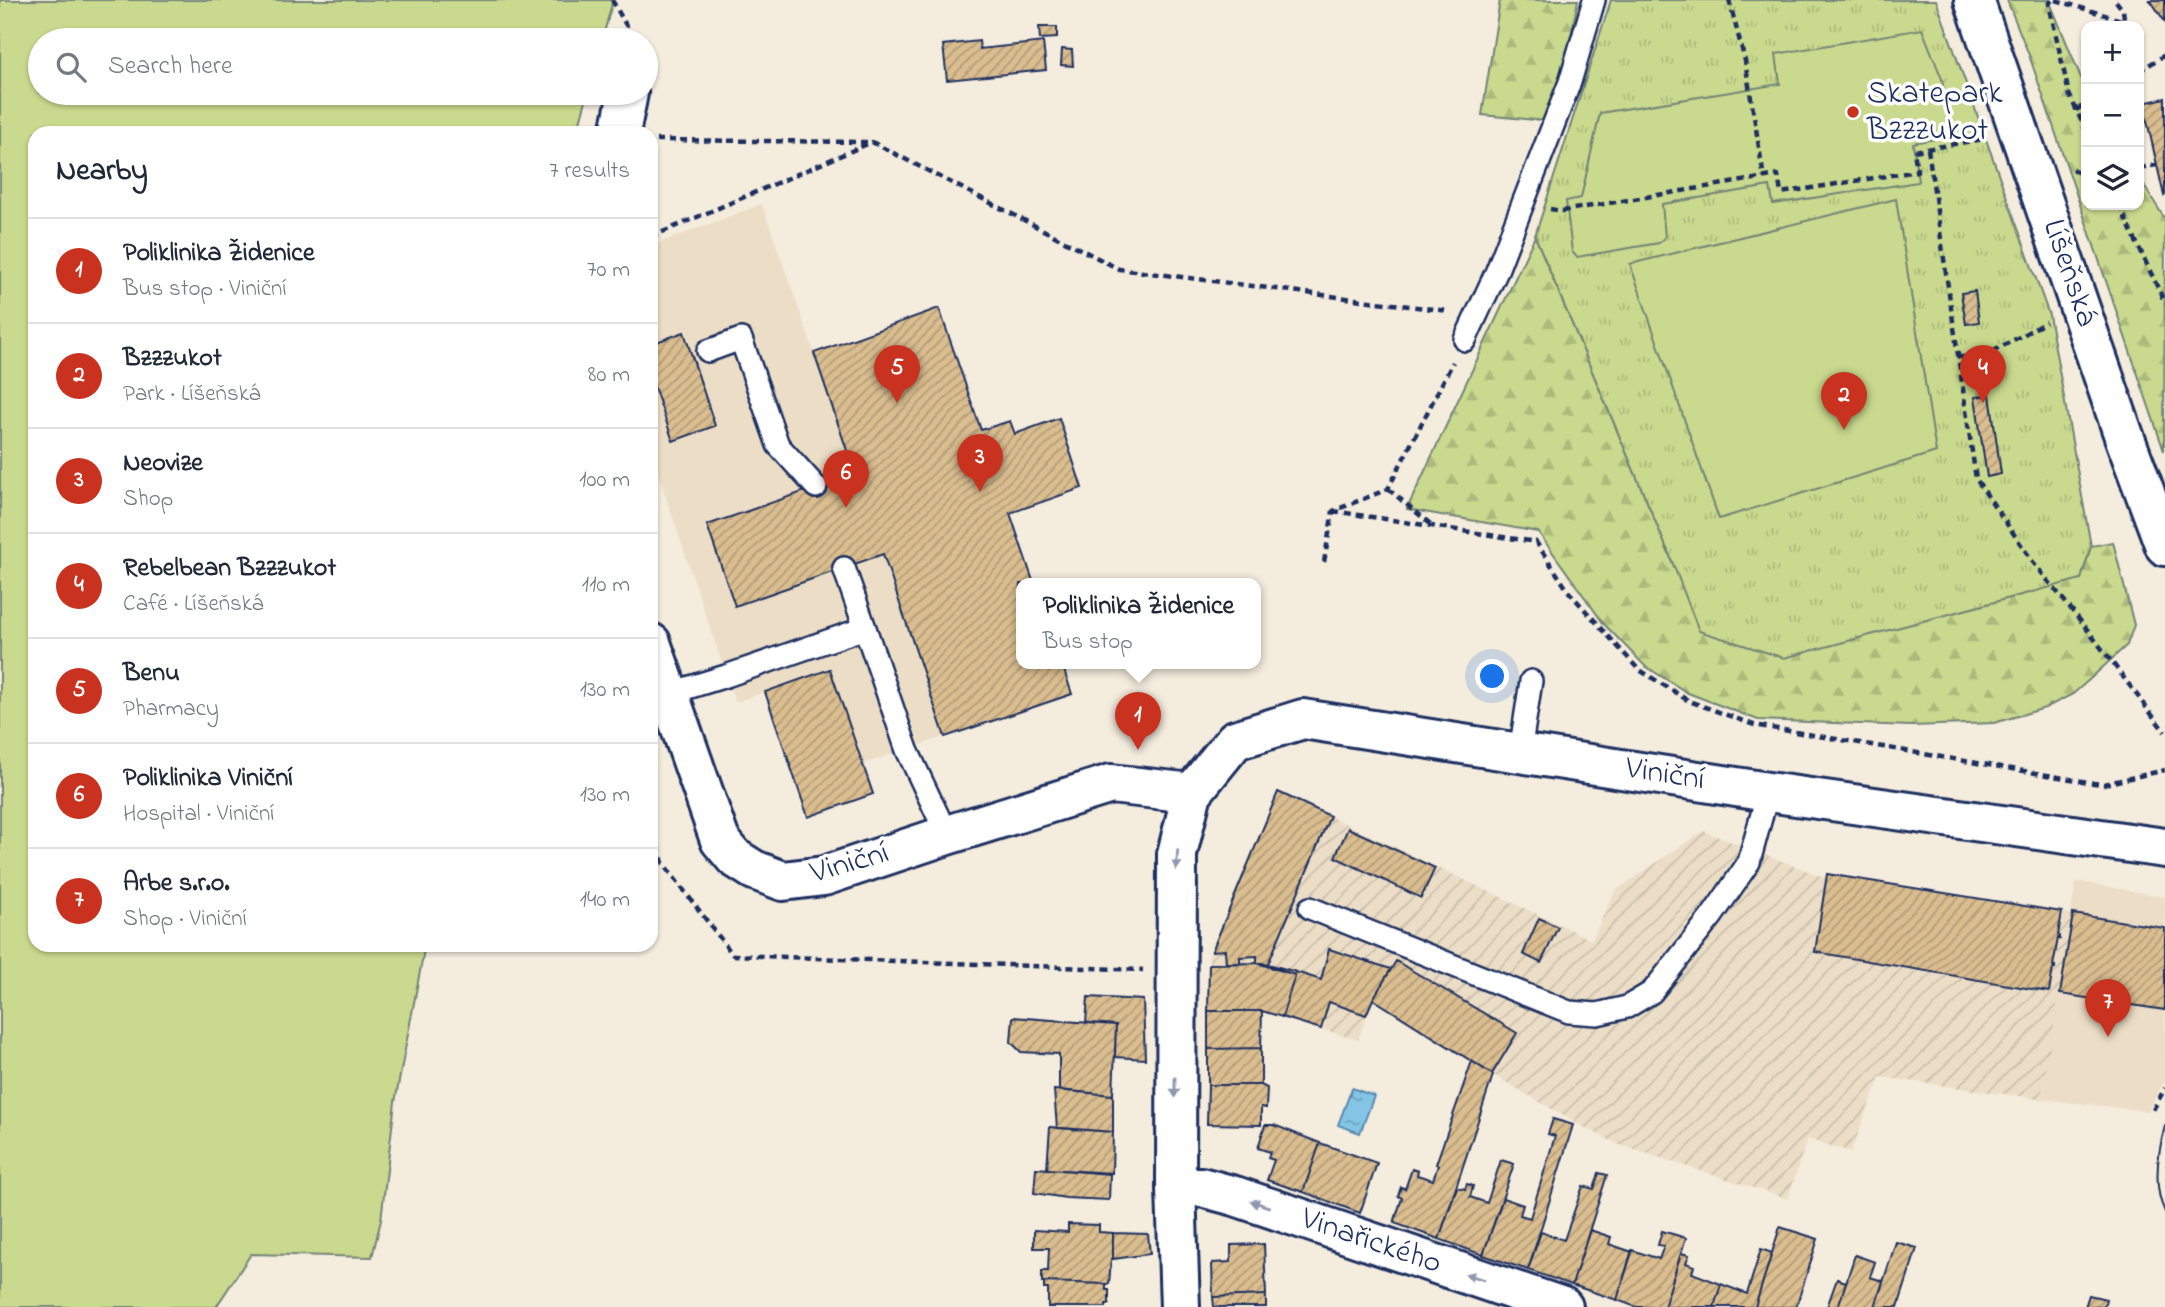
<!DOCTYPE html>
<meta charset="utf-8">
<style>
:root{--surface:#fff;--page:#f2f2f3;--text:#1f2937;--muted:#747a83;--line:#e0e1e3;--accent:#c8321e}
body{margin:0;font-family:"Indie Flower",sans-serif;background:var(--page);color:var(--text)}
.controls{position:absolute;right:21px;top:21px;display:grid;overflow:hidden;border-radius:14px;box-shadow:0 2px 5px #0004}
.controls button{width:63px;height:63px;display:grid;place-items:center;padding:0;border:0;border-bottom:2px solid var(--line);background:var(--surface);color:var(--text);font:35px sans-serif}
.you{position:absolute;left:1493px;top:677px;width:24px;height:24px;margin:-18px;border:5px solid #fff;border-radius:50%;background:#1a73e8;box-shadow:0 0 0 10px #1a73e833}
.badge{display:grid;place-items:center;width:46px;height:46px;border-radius:50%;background:var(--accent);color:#fff;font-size:23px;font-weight:700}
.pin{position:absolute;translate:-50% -58px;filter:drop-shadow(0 2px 4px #0008)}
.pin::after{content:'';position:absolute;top:37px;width:24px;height:21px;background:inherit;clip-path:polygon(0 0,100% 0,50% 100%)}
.popup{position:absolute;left:1016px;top:578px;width:245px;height:91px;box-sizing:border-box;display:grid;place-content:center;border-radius:14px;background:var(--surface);filter:drop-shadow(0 2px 5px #0005);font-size:23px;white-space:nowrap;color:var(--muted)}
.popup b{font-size:26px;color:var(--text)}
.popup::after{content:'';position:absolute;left:50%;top:100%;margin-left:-14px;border:14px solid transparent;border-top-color:var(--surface)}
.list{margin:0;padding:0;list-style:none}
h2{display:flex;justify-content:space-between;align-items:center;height:91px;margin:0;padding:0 28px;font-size:30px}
h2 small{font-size:23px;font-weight:400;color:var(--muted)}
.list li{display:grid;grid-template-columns:46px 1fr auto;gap:21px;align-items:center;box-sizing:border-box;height:105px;padding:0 28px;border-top:2px solid var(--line)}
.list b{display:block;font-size:26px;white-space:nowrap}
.list p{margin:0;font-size:23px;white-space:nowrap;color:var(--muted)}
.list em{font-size:23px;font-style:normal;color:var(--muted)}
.icon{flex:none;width:38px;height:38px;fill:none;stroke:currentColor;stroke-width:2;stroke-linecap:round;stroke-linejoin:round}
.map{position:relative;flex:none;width:2165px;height:1307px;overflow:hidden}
.search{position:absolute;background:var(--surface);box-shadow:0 2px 5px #0004;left:28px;top:28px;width:630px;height:77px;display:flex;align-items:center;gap:18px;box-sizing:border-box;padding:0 24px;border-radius:38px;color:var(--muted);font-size:26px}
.panel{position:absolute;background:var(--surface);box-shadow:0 2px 5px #0004;left:28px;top:126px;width:630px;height:826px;border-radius:21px}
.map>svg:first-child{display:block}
.built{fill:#ecdec6}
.industrial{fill:url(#industrial-furrows)}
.forest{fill:url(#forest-firs);stroke:#728476;stroke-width:2}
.park{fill:url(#park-tufts);stroke:#728476;stroke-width:2}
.garden{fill:#c9d98d;stroke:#728476;stroke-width:2}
.water{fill:url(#water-ripples);stroke:#5a89af;stroke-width:2}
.building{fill:url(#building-hatch);stroke:#1b2f5e;stroke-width:2}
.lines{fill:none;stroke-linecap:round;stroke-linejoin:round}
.service-casing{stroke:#1b2f5e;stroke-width:26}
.minor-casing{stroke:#1b2f5e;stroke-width:44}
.tertiary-casing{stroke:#1b2f5e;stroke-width:44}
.path{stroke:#1b2f5e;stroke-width:4.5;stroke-dasharray:7 5;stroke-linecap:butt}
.service{stroke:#fff;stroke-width:21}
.minor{stroke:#fff;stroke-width:38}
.tertiary{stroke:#fff;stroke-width:38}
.tram{stroke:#1b2f5e;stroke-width:2}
.oneway{fill:#8d97ae}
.poi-dot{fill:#c8321e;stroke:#fff;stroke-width:2.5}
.labels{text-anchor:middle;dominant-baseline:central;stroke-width:7;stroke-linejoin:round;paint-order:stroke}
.poi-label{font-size:32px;fill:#1b2f5e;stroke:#fff;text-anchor:start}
.street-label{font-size:32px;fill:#1b2f5e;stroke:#fff}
</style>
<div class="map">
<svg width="2165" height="1307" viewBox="0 0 2165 1307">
<defs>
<pattern id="industrial-furrows" width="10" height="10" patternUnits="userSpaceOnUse" patternTransform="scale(1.75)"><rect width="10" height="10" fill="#ecdec6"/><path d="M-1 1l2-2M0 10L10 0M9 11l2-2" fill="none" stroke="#cabfac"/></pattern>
<pattern id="forest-firs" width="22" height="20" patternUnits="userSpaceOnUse" patternTransform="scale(1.75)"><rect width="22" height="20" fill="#c9d98d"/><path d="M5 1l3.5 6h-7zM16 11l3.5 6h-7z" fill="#acbb7c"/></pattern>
<pattern id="park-tufts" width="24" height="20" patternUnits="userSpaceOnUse" patternTransform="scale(1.75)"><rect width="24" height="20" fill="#c9d98d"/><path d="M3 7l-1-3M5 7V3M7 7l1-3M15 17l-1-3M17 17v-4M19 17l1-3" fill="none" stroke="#acbb7c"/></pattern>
<pattern id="water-ripples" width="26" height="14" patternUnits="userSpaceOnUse" patternTransform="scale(1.75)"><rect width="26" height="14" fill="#84c5e5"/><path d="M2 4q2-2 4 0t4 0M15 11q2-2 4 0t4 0" fill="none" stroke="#6ba0bd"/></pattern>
<pattern id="building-hatch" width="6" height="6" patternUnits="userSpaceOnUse" patternTransform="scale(1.75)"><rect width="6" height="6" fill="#dbbe8f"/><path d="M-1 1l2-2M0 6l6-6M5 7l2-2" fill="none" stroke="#b19b78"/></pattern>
</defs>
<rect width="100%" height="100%" fill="#f4ecdd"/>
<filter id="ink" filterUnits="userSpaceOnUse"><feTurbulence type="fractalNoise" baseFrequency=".0143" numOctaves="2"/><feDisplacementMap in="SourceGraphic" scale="14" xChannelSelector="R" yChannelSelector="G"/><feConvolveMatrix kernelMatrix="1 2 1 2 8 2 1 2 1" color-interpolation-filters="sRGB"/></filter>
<g filter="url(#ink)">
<path class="built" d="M762,204L814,352L939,308L981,430L1010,421L1015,434L1059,418L1082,488L1010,513L1034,584H1021V664L1072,694L863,764L873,794L808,817L765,692L735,702L651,453V246Z
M2076,881L2165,897V1080L2148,1111L2041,1099Z"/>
<path class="industrial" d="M1278,792L1592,940L1615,891L1703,831L1826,878L1827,874L2073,914L2041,1099L1880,1077L1851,1152L1807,1139L1788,1199L1617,1144L1574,1122L1492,1074L1373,999L1358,1040L1262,1011H1208L1209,956Z"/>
<path class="forest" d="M1500,0H1578L1565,67L1547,121L1482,115Z
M2007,0H2049L2086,90V205H2139V178L2165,219L2164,451L2029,55Z
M1535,236L1670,556L1700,631L2081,579L2091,546L2113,542L2134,625L2127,645L2090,679L2073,694L2045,708L1994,723L1911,726L1758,720L1688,693L1645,666L1604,624L1538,532L1407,509Z"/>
<path class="park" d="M1611,0H1936L2049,315L2091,546L2081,579L1784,658L1699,631L1670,556L1535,236Z"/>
<path class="garden" d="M0,0H613L602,40H40V93H588L577,133H35V945H425L395,1102L381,1220L372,1257L251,1254L216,1307H0Z
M1922,29L1942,79L1951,136L1913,143L1918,182L1773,204L1770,186L1662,204L1665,237L1659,243L1577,257L1572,252L1566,201L1581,198L1600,113L1780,84L1776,54Z
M1896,199L1936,452L1719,519L1630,264Z"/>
<path class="water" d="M1352,1088L1374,1096L1360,1133L1338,1125Z"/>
<path class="building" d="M2149,0H2165V22L2151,1Z
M1039,27H1057V38L1040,39Z
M979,41L980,49L1043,42L1046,70L947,80L943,45Z
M1062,49L1072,50L1073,66L1061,65Z
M2165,98V195L2164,196L2143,103Z
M1975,291L1979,322L1966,324L1961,293Z
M939,308L981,430L1010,421L1015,434L1059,418L1082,488L1010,513L1034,584H1021V664H1062L1072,694L945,737L883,554L735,606L707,525L855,474L814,353Z
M684,332L715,426L673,441L651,378V344Z
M1990,395L2001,474L1987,477L1975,397Z
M830,669L873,794L808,817L765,692Z
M1278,792L1330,816L1268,964L1296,972L1295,975L1257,963V956L1240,957V963H1226L1225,950L1212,951Z
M1348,828L1435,868L1421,898L1335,857Z
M1827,874L2062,912L2058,935L2060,936V939L2058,938L2053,966H2055V969H2053L2049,992L1815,952Z
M2073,914L2165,928V1010L2060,994Z
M1539,918L1558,927L1541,963L1523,954Z
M1329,949L1391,969L1373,999L1366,1015L1329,1002L1321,1029L1282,1017L1296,972L1321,980Z
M1396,961L1517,1033L1492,1074L1373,999Z
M1262,963L1295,975L1282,1017L1262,1011H1208L1209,964Z
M1088,997L1143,1000L1145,1059L1115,1057L1116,1025L1086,1023Z
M1208,1011H1262L1261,1048L1208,1049Z
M1013,1017L1116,1025L1113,1095L1059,1090V1054L1021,1052L1011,1042Z
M1261,1048V1085H1208V1049Z
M1472,1061L1493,1075L1439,1239L1394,1223L1402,1198L1398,1196L1401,1187L1405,1189L1412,1169L1418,1171L1417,1175L1433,1180L1438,1165L1436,1164Z
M1208,1085H1261L1267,1088L1266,1108L1261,1107V1125L1207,1124Z
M1054,1090L1113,1095V1132L1057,1128Z
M1553,1119L1573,1125L1528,1270L1483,1255L1503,1198L1523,1205L1520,1215L1530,1218L1555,1136L1548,1134Z
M1265,1125H1274L1320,1143L1303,1192L1267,1180L1274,1160L1268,1158L1270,1152L1258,1148Z
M1050,1127L1113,1132L1112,1173L1047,1169Z
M1320,1143L1377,1163L1360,1213L1303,1192Z
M1501,1160L1514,1164L1483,1255L1439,1239L1457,1187L1465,1189L1467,1184L1473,1186L1470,1197L1487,1203Z
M1036,1168L1110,1174L1109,1200L1066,1198L1034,1193Z
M1599,1173L1607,1175L1572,1285L1528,1270L1541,1232L1564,1240L1583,1186L1594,1189Z
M1068,1224L1099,1225V1232L1113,1233V1259H1111L1109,1284L1042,1282V1271H1048L1049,1248H1034V1230L1068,1232Z
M1780,1227L1818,1239L1796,1307H1755Z
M1590,1230L1611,1237L1609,1244L1632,1252L1617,1300L1572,1285Z
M1662,1231L1686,1238L1664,1307H1636L1617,1300L1632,1250L1659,1259L1664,1246L1658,1245Z
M1113,1233L1148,1234L1150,1254L1113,1259Z
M1896,1242L1917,1248L1898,1307H1875Z
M1264,1244L1266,1295L1213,1297L1212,1263L1231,1262V1245Z
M1761,1249L1772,1253L1755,1307H1714L1721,1284L1747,1294Z
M1681,1253L1689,1255L1686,1263L1694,1266L1692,1273L1721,1284L1714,1307H1664Z
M1855,1255L1875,1262L1870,1277L1883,1281L1875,1307H1838Z
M1837,1279L1846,1282L1838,1307H1827Z
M1044,1282L1106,1284V1290H1109V1304H1106V1307H1048V1289H1044Z
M1266,1295V1307H1214L1213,1297Z
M2089,1295L2106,1299L2104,1307H2085Z"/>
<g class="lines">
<defs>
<path id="service" d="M1465,340L1496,273L1570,82L1594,0
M708,351L741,339L778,445L816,487
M844,568L865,628
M668,694L726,676L865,628L907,750L947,835
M1520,752L1531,681
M1310,908L1569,1012L1597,1014L1627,1007L1652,992L1712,916L1749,862L1768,792"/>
<path id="minor" d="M620,133L628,93
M651,643L720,840L735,858L754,870L783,881L824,876L947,835L1111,784L1192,793
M1176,1188L1201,1187L1235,1196L1563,1307
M1180,1307L1176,1188L1177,854L1192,793L1235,740L1303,719L1768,792L2165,848"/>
<path id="tertiary" d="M1974,0L2124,436L2165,546"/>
</defs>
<use href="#service" class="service-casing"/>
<use href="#minor" class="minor-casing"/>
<use href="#tertiary" class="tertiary-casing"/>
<path class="path" d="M612,0L627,27L628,40
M1729,0L1745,61L1764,178
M2052,0L2049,4L2069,94L2086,131
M2056,0L2121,20L2124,18L2123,10L2115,0
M2139,71L2165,55
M2076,110L2086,104
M656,140L868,142
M1928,149L1976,479L2033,562L2083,624L2165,732
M2139,168L2157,165
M2072,169L2086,177
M2119,205L2165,303
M1550,209L1562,211L1778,175L1781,193L1917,171L1914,151L1984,139
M651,237L872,142L1119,269L1448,311
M1958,357H1983L2046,322
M1388,489L1433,526
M1333,511L1536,542L1569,592L1638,669L1689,701L1754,725L2094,783L2104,784L2165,770
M1324,562L1333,511L1388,489L1453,362
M651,823L663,863L733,955L1143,970
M2153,1110L2165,1088"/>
<use href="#service" class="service"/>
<use href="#minor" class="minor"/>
<use href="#tertiary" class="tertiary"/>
<path class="tram" d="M2165,1126C2158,1152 2152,1186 2165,1212"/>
</g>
<defs><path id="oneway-solid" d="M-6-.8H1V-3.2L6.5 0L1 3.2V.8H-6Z" transform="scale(1.75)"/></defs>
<g class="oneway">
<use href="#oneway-solid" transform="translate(1177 860) rotate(94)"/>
<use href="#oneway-solid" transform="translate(1175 1087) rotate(90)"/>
<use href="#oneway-solid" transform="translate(1260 1204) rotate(-161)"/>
<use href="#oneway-solid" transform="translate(1475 1277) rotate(-161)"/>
</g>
</g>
<circle class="poi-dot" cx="1853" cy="112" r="7"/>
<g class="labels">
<g class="poi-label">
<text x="1867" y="94">Skatepark<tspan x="1867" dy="37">Bzzzukot</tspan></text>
</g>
<g class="street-label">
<text transform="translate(2069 273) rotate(71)">Líšeňská</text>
<text transform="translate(1665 775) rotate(9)">Viniční</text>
<text transform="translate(850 864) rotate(-16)">Viniční</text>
<text transform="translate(1371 1242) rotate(19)">Vinařického</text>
</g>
</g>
</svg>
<div class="controls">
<button>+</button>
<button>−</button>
<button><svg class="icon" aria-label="layers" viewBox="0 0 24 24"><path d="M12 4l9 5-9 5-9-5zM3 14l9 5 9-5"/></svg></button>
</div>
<div class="you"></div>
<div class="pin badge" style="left:1138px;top:750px">1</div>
<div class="popup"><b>Poliklinika Židenice</b>Bus stop</div>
<div class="pin badge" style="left:1844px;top:430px">2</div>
<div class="pin badge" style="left:980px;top:492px">3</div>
<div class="pin badge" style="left:1983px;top:403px">4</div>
<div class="pin badge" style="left:897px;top:403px">5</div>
<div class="pin badge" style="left:846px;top:508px">6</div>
<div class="pin badge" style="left:2108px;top:1037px">7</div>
<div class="search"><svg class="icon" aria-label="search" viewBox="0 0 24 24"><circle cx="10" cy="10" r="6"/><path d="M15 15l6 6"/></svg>Search here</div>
<section class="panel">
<h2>Nearby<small>7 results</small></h2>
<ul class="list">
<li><span class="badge">1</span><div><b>Poliklinika Židenice</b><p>Bus stop · Viniční</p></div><em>70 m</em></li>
<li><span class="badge">2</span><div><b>Bzzzukot</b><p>Park · Líšeňská</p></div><em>80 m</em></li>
<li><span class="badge">3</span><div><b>Neovize</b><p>Shop</p></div><em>100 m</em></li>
<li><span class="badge">4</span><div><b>Rebelbean Bzzzukot</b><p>Café · Líšeňská</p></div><em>110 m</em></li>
<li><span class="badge">5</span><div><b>Benu</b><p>Pharmacy</p></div><em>130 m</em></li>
<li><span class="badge">6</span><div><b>Poliklinika Viniční</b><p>Hospital · Viniční</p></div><em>130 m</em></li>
<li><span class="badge">7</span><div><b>Arbe s.r.o.</b><p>Shop · Viniční</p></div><em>140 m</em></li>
</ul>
</section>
</div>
